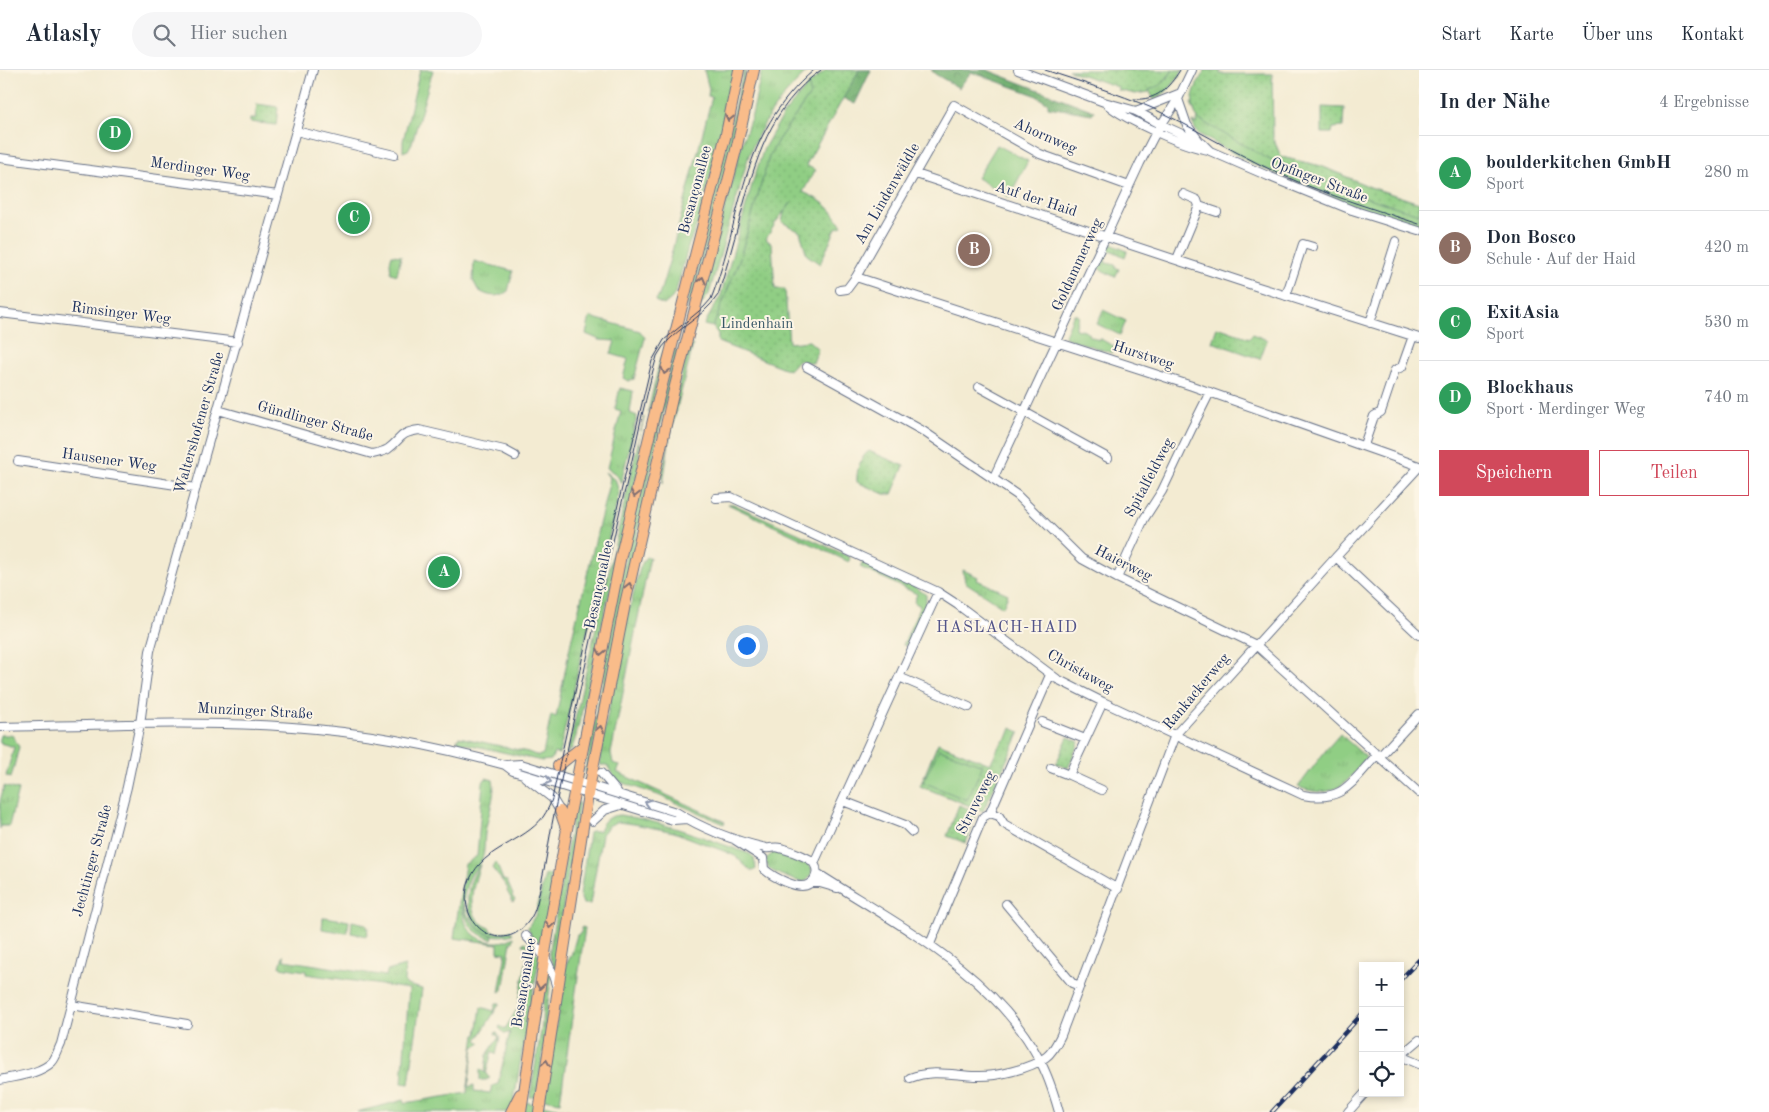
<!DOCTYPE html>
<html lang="de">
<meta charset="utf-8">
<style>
:root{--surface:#fff;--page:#f6f6f7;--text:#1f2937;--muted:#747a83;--line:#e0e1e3;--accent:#d1495b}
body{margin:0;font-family:"Old Standard TT",serif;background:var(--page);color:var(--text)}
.controls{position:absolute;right:15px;bottom:15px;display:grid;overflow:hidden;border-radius:0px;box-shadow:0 2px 8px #0003}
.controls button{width:45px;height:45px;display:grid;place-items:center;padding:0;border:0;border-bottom:1px solid var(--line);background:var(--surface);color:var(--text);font:25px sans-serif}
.you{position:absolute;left:746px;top:575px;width:18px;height:18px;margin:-12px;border:4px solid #fff;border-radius:50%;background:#1a73e8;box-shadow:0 0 0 8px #1a73e833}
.badge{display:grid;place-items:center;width:32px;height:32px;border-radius:50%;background:var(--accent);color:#fff;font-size:16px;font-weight:700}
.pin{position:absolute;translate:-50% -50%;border:2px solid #fff;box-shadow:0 1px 5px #0006}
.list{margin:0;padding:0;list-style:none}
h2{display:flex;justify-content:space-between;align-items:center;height:65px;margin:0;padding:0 20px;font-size:21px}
h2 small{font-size:16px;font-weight:400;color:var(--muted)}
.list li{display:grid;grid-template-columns:32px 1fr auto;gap:15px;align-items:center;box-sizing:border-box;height:75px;padding:0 20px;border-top:1px solid var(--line)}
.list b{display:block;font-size:19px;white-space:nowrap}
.list p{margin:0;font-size:16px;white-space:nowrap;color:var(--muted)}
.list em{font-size:16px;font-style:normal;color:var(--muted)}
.actions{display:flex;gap:10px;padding:15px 20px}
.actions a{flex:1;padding:11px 0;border:1px solid var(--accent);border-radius:0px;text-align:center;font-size:18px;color:var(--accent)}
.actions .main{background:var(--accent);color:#fff}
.icon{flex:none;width:28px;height:28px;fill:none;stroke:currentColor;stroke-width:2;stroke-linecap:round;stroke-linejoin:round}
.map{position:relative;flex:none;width:1419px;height:1042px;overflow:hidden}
header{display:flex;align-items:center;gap:30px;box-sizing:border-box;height:70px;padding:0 25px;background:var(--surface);border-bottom:1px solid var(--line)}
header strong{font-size:24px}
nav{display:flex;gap:28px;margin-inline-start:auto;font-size:18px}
.search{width:350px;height:45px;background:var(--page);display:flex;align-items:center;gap:12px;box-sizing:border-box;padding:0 18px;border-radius:28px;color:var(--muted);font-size:19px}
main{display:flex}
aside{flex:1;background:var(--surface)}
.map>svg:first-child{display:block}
.grass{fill:url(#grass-tufts);stroke:#567e71}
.forest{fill:url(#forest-crowns);stroke:#487068}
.park{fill:url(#park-dots);stroke:#567e71}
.pitch{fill:#90ce84;stroke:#567e71}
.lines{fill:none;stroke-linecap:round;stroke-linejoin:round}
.minor-casing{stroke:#677187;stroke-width:10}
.major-casing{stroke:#677187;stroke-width:12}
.minor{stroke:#fff;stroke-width:8}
.major{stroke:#f9bc8a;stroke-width:10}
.tram{stroke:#1b2f5e;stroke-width:1}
.rail-casing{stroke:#1b2f5e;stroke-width:4.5}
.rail{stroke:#fcf5e5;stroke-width:2.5;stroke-dasharray:8;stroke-linecap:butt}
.oneway{stroke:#7f6e72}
.oneway2{stroke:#8d97ae}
.labels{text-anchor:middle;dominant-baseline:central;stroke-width:4;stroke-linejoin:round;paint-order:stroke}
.street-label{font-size:15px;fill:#1b2f5e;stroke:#fcf5e5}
.park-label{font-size:15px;fill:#385768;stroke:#fcf5e5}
.neighbourhood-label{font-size:16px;letter-spacing:1px;fill:#52548a;stroke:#fcf5e5}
</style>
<header>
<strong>Atlasly</strong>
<div class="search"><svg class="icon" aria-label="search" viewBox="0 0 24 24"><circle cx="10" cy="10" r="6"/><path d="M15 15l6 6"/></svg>Hier suchen</div>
<nav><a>Start</a><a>Karte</a><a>Über uns</a><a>Kontakt</a></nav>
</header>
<main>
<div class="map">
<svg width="1419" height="1042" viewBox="0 0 1419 1042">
<defs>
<pattern id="grass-tufts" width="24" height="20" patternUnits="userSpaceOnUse" patternTransform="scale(1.25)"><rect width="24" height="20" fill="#90ce84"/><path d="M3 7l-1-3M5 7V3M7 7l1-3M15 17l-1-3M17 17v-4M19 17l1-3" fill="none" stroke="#7cb174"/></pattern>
<pattern id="forest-crowns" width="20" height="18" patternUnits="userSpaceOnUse" patternTransform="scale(1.25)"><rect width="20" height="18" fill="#74b172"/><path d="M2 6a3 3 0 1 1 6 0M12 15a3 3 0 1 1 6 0" fill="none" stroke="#5e9061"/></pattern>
<pattern id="park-dots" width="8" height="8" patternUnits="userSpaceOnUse" patternTransform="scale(1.25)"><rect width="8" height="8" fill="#90ce84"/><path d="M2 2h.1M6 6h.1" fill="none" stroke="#7cb174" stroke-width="1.8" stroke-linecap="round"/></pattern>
</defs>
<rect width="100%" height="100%" fill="#fcf5e5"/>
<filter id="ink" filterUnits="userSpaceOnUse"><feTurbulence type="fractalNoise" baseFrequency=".02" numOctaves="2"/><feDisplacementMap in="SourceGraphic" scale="10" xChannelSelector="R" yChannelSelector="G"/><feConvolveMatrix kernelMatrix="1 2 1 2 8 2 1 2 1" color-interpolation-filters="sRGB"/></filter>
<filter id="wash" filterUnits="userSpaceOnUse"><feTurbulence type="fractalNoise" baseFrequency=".0096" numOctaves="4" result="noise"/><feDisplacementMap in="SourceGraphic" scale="20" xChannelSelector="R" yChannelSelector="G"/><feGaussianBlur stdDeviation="1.12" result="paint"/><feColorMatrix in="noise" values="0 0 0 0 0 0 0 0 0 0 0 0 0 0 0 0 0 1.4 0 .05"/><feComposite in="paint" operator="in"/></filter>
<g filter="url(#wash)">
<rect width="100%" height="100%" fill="#f3ebd2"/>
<path class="grass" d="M420,0H433L412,73L408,80L403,82V71Z
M704,0H736L700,148L689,174L676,221L672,228L664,235L655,231L659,226L670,189L712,27L708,26L709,19Z
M744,0H746L732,77L694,225L685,241Z
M762,0H809C781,26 764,49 749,85L709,224L699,237L742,73L752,45Z
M1173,0H1183C1175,13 1168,22 1154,30L1149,20L1165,11Z
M809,14L810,25L778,70L769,87L739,191L713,257L704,255L721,225L753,111L764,78L783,45Z
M1191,33L1273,68L1281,87L1321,96L1370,117L1419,133V156L1353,135L1253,94L1197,63L1192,52L1196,54L1198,49Z
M1111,174L1127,181L1125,187L1110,180L1105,190L1106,193L1116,195L1115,197L1119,199L1115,207L1096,197L1106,177Z
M392,185L401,186L397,205L391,203L390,192Z
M474,191L513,201L508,221C499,228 488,227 478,220L473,210Z
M1103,240L1126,251L1120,265L1097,254Z
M1074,244L1079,246L1075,259L1079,260L1080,259L1090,264L1089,265L1098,270L1099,268L1113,276H1115L1112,283L1066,268L1065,265Z
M590,247L640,261L645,268L634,309L628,311L623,308L628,289L611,284L615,271L600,270L586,264Z
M689,275H693L670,365L663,414L662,403L669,370L670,351Z
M665,280L652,334L648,342L660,290Z
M674,280L678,281L661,350L588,702L585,701L602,615L607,570L634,449Z
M620,318L633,321L630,343L637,346L621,413L617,405L607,398L621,341L615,339Z
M644,347L638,373L640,374L638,400L576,666L572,678L567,685Z
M605,402L616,411L619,423L559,684L554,683L551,690L542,691L458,672L457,669L459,667L528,682L538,686L543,684L551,645L556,647L571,572L610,409Z
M733,434L850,487L849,492L728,434Z
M646,487H650L611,683L613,693L620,696L617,702L623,705L725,752L724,754L658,725L620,712L614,707L607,695H600V684L628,541C635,526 637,497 646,487Z
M863,492L917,518L926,525V535L906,576L903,575L920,536L914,532L917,524L860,497Z
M963,500L978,507L977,510L1008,524L1003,537L965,512Z
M1340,664L1366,687C1347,715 1333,730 1298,717L1326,680Z
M0,665H12L19,677L11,708L6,706L14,677L0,673Z
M486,708L493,710C497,722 487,749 485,763C484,771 485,782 482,789C480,795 474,800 471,805C461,825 456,857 481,869C493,874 503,873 514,867L513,872H511L503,920L499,922L506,883L498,882V874L454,868L465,794L477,786L483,712Z
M4,716L18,720L9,756H1L0,759V731Z
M575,732L579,733L564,830L556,902L549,885Z
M620,745C665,752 707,769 750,784L754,788L756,799L753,801L750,800L735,786L726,782L674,762L634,754L617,752L610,755L602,764L590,834H583L580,825L589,763L591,761H599C603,750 608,746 620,745Z
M774,782H779C788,785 801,788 808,794C815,800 811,810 803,812C798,812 774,803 770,799C768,797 768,796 766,793L767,788Z
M496,792L503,810L507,811L513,825L512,826L515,830L513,832L507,821L508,819C504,812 497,805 492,798Z
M480,795C473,816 462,847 490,858V861L498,863L511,861L513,864C468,876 456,825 480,795Z
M545,804L551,805L550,815L552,821L542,871L539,872L531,865L528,857L536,844Z
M464,834L468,846L475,856L483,862L493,866L492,869C474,864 464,853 464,834Z
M325,847L349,851L347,863L322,859L323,848Z
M352,851L366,854L368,858L367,866L351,863Z
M582,857L585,858L560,1032L544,1029L566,894L571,886L577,865L581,863Z
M526,872L540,886L528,947L514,1030L578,1042H357L404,1030L405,1033L467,1023L475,965H477L481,937L494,941L496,933H500L477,970L481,973L474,977L468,1017L474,1015V1021L490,1023L492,1016L498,1014L510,962L505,964L499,958L500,956L505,959L518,938L529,876L523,875V873Z
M283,885H284V890L386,906L387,901L405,896L404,911L407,915L422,919L409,1014L402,1013L409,919L306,904V901L280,897Z
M547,895L551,908L547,940L545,971L536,1027H530L542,955L543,929Z
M496,962L500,967L496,985L492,981L486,1004L490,1008L486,1010H480V999L485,1003L487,985L499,967L495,964Z"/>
<path class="forest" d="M859,0H871L855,34L843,28Z
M931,0H987L1094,41L1092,44L1048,37V33L1035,25L971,2L959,18L935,4Z"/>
<path class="park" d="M826,0H859L806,95L815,100L803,122C823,131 831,137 842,156L836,158L820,194L807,185L800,162L782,152L784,143L791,133L776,152L766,169L772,174L775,219H785L789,273L809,271L818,279L813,293L798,290L789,300L718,272V264L713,257L739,191L769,87L778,70L810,25L809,14Z
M1068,0H1173L1162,14L1149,20V22L1135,24L1118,20V17Z
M1205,0H1220V4H1272L1273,68L1281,87L1321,96L1370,117L1419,133V144L1358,125L1268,89L1198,49C1187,29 1195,18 1205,0Z
M257,34L278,37L276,55L250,52V49H255Z
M1322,37L1344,38L1343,57L1333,58L1332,63H1322Z
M1217,257L1250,268L1252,264L1267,270L1260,289L1212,272Z
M869,381L904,396L892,424H884L857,412C856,402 860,387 869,381Z
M1011,658L1020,662L983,741L920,716L938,673L990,694L999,676L1008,666Z
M1068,667L1079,672L1068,698L1056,694Z
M959,735L977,742L966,773L947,766Z"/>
<path class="pitch" d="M997,75L1028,91L1009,127L977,108Z
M939,679L983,695L967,730L923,712Z"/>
</g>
<g filter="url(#ink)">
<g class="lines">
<defs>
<path id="minor" d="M1018,0L1104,32L1136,41L1162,55L1202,73L1210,81L1268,106L1352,140L1419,161
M1178,29L1187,55L1199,71
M1108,35C1126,50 1185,77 1209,80
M1136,41L1181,23
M296,61L394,85
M0,88L278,125
M916,104L1252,215L1419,268
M1199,136L1217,142
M1177,189L1199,136L1197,130L1183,124
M856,207L1192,316L1419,396
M840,220L847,219L856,207L954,35L1040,84L1129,116
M1286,226L1303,174L1313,177
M0,243L238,272
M1370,253L1396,171
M807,297L923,361L1017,425L1082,489L1117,508L1256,575L1419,723
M979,317L1108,388
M218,340L372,384C377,383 383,382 388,379C402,369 398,363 419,360L504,380L515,386
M1364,375L1374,346L1381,342L1395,300L1402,297L1413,266
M18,391L196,418
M993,409L1140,93L1154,66L1178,29L1192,0
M716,428L731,427L938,522L958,535L1057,609L1103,632L1303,725C1344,733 1352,711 1377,685L1382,684L1419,644
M1336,487L1419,565
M1117,508L1144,449L1162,421L1191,360L1210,322
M899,607L969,637
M1042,652L1085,669
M0,657C97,655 195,650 292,657C363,662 437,676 505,695L521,694L676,742C703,759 735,771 766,778C771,779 775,776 780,778C789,780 801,785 809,789C819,795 819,808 809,814C799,821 773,807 764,799L763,788L735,770
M505,695L513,701L656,745L673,750L687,749
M1051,698L1069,705L1103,632
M601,703L618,723
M1069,705L1102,720
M525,707L552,728L560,741
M843,731L905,755L912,762
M990,743L999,746L1004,754L1118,819
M593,751L605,740L621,735
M814,793L938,522
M817,803C896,854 993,902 1039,989C1048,1005 1054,1024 1059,1042
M812,813H820L837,818
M1006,834L1072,913L1080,916
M526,866C546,886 549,891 557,918
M930,874L983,747L990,743L1050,605
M71,935L187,954
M1400,986L1419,970
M1400,986L1419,994
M910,1008C932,999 953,1005 975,1006C995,1007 1030,999 1046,987C1053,982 1057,973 1061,965L1175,665L1336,487L1419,397
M0,1010C16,1006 40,1004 52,992C56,988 58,980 61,974L127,717L140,654L150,581L313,0
M1348,1042L1365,1023"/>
<path id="major" d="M558,696L583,676
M560,741L566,758
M511,1042L520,1024
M521,1042L546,877L567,759L621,485L654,346L726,64L739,0
M539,1042L588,724L625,534L674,320L736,80L754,0"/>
</defs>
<use href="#minor" class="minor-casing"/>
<use href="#major" class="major-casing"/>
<use href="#minor" class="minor"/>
<use href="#major" class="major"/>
<path class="tram" d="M814,0C737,66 744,144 711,229L704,237L664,270L652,291L589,557L552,729C550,735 547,741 543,747C523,773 484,777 470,809C452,851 500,889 528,852C537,841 538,827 541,814C547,788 550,761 556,734C576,636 598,538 620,440C628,409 635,377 642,345C647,326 651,306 657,286C670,260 702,250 718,225C726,200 733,174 740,148C755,91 770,37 821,0
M1045,0C1081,12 1117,23 1152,38C1189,55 1223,76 1259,94C1310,120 1365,136 1419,154
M1134,29C1156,31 1169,18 1180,0"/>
<defs>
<path id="rail" d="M1400,910L1419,890
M1272,1042L1363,943"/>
</defs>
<use href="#rail" class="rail-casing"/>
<use href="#rail" class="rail"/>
</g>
<defs><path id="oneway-chevron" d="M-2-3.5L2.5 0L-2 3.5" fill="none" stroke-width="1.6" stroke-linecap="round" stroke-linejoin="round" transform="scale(1.25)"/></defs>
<g class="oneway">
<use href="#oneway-chevron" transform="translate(729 48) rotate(102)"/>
<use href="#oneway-chevron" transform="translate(702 210) rotate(-76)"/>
<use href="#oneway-chevron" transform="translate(665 301) rotate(105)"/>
<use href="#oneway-chevron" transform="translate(635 424) rotate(103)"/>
<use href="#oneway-chevron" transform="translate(629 516) rotate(-77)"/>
<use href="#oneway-chevron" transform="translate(601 582) rotate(102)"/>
<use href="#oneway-chevron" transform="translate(600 659) rotate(-79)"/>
<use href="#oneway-chevron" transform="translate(550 855) rotate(100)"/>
<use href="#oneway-chevron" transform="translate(540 916) rotate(99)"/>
<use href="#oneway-chevron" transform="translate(546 993) rotate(-81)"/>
</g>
<g class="oneway2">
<use href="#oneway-chevron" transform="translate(548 711) rotate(17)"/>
<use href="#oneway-chevron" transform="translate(648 733) rotate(-163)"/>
</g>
</g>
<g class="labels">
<g class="street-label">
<text transform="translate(1045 67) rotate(24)">Ahornweg</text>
<text transform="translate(200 100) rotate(8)">Merdinger Weg</text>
<text transform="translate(1319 111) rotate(21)">Opfinger Straße</text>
<text transform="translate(696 120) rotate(-75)">Besançonallee</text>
<text transform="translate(888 124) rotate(-60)">Am Lindenwäldle</text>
<text transform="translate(1036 130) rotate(18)">Auf der Haid</text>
<text transform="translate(1078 195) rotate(-65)">Goldammerweg</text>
<text transform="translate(121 244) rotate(7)">Rimsinger Weg</text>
<text transform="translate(1143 286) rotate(18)">Hurstweg</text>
<text transform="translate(315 352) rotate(15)">Gündlinger Straße</text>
<text transform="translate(200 353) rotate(-74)">Waltershofener Straße</text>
<text transform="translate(109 391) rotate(8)">Hausener Weg</text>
<text transform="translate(1150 408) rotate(-62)">Spitalfeldweg</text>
<text transform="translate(1123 494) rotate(27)">Haierweg</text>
<text transform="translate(600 515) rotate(-78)">Besançonallee</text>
<text transform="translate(1080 602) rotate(29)">Christaweg</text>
<text transform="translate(1197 622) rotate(-50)">Rankackerweg</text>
<text transform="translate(255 642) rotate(3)">Munzinger Straße</text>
<text transform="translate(977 733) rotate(-63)">Struveweg</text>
<text transform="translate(93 791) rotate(-75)">Jechtinger Straße</text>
<text transform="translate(525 913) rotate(-81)">Besançonallee</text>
</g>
<g class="park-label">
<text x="757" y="254">Lindenhain</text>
</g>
<g class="neighbourhood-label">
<text x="1007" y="558">HASLACH-HAID</text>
</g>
</g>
</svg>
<div class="controls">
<button>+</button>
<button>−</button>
<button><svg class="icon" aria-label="locate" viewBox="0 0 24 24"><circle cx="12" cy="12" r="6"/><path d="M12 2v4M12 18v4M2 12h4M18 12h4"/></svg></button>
</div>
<div class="you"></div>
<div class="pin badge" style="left:444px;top:502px;background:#2e9e5b">A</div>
<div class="pin badge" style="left:974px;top:180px;background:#8d6e63">B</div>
<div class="pin badge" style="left:354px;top:148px;background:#2e9e5b">C</div>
<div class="pin badge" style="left:115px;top:64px;background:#2e9e5b">D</div>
</div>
<aside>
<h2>In der Nähe<small>4 Ergebnisse</small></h2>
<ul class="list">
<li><span class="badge" style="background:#2e9e5b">A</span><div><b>boulderkitchen GmbH</b><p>Sport</p></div><em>280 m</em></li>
<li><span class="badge" style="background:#8d6e63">B</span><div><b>Don Bosco</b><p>Schule · Auf der Haid</p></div><em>420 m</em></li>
<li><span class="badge" style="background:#2e9e5b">C</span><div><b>ExitAsia</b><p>Sport</p></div><em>530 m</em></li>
<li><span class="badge" style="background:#2e9e5b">D</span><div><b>Blockhaus</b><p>Sport · Merdinger Weg</p></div><em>740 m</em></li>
</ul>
<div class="actions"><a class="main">Speichern</a><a>Teilen</a></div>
</aside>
</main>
